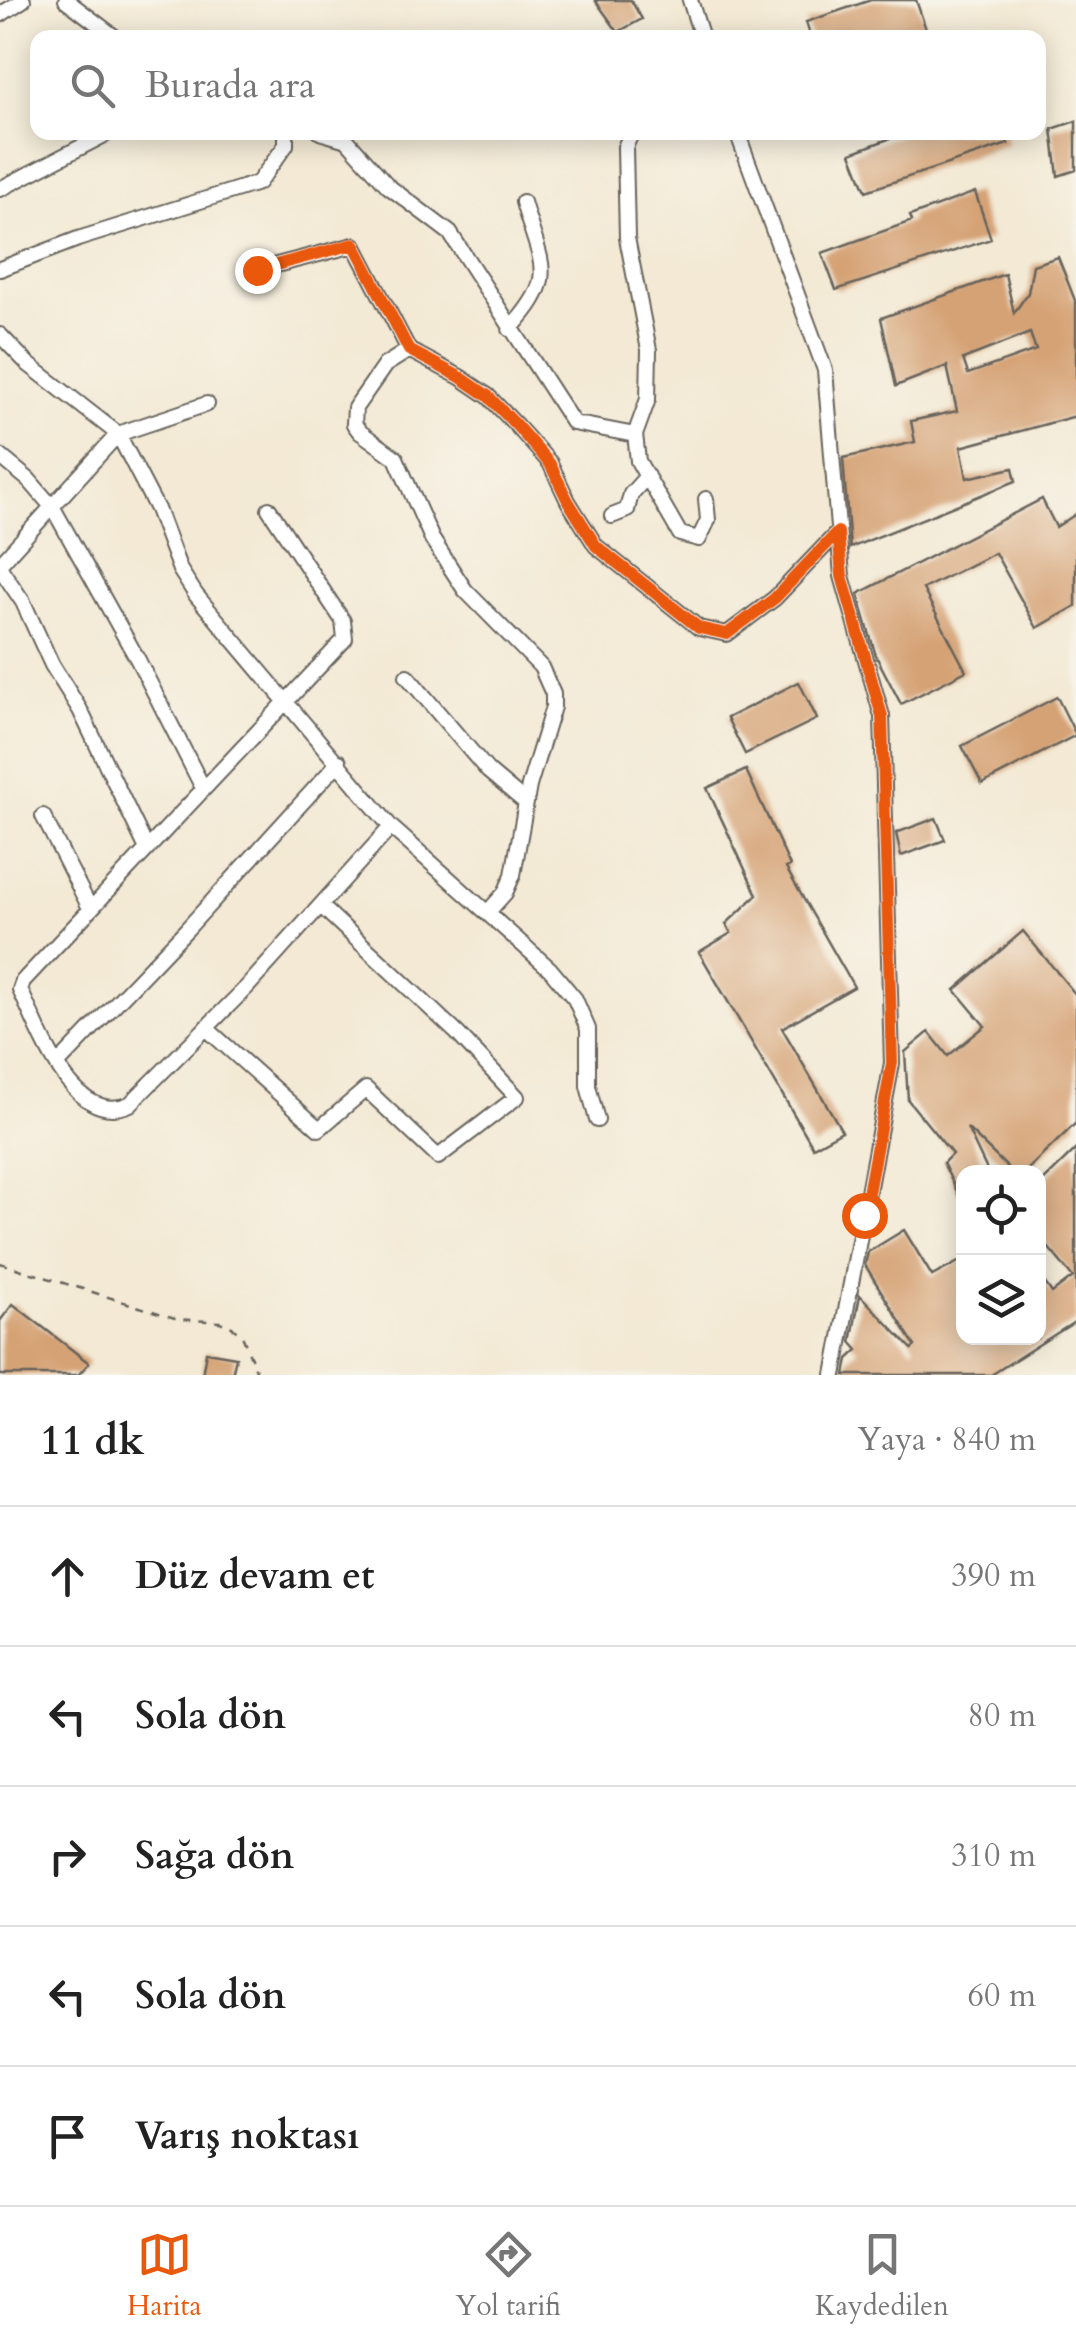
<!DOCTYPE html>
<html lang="tr">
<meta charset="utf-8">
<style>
:root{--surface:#fff;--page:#f2f2f2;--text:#222;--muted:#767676;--line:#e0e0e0;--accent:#ea580c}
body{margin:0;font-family:Cardo,serif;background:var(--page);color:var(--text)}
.controls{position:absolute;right:30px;bottom:30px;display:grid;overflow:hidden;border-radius:20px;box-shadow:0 5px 25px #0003}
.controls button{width:90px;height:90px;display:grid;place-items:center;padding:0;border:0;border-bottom:2px solid var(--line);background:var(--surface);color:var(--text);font:50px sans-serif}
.stop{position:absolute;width:30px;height:30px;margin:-22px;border:8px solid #ea580c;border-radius:50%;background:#fff}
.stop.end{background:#ea580c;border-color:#fff;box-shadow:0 2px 10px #0008}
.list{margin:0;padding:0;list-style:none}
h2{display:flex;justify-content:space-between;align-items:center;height:130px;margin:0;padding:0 40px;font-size:42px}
h2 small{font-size:32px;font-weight:400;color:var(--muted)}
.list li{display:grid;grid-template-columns:65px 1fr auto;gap:30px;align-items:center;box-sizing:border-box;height:140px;padding:0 40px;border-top:2px solid var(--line)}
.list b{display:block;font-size:38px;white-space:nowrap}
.list em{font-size:32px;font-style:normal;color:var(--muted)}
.icon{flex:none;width:55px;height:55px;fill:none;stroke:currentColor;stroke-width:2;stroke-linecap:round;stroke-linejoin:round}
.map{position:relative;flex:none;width:1076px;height:1375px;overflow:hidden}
.search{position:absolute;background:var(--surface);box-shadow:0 5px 25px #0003;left:30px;right:30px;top:30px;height:110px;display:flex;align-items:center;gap:25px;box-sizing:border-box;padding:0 35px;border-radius:20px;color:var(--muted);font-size:38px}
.sheet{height:830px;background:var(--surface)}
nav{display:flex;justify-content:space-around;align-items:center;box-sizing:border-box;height:140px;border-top:2px solid var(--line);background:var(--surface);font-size:28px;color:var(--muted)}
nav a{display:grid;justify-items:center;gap:5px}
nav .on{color:var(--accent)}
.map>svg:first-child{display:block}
.building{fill:#d5a275;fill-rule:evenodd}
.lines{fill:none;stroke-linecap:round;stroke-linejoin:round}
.minor-casing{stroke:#67645c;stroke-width:18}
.path{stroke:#67645c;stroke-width:2.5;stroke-dasharray:8 8;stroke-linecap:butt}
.minor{stroke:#fff;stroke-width:14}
.route{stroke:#ea580c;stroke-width:12}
</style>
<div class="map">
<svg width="1076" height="1375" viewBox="0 0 1076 1375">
<rect width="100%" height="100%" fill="#f7f3e8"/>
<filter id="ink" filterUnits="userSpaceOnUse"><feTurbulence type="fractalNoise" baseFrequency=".01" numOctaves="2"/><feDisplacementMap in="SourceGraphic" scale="20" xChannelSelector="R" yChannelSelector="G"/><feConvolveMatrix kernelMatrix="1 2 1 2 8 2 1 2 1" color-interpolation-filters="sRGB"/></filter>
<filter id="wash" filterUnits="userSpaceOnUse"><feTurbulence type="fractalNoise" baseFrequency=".0048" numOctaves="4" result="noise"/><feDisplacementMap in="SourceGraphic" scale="40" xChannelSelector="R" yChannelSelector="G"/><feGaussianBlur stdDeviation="2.25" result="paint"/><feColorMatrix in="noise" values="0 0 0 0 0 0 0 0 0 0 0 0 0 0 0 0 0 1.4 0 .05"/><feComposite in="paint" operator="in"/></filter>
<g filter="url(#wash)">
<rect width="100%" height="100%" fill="#f3e9d4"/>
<g id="blocks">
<path class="building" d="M595,0H631L642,19L618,32Z
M871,0H916L929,38H811L806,22Z
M1076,121V170L1058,176L1052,129Z
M907,132H1004L1008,144L866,191L851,153Z
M975,192L991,239L836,290L822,253L912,221L910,216Z
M1058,257L1076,303V416L961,447L967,478L1013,468L1016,481L850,548L843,458L915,442L911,421L957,411L947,366L896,386L881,318L1005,274L1014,313L1028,293L1033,265ZM1030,333L1036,350L968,374L963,359Z
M1042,499L1056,527L1076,514V606L1037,628L995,553L923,589L966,671L901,704L876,656L858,594Z
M799,682L817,719L745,754L727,718Z
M1057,697L1076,735L982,784L962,746Z
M746,770L790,866L786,868L854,987L782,1028L842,1131L813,1147L699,952L731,933L726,924L757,895L707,788Z
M936,818L945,840L901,856L896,833Z
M1023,931L1076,995V1123L1025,1172H1012L967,1128L988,1172H964V1206L943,1163L952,1154L908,1100L905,1052L929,1032L948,1056L985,1026L955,990Z
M1076,1149V1321L991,1375H845L848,1359L858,1350L851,1342L860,1295L912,1349L915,1346L865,1265L868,1252L904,1230L932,1276L964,1259V1338H1038V1273L1052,1293L1073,1277L1038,1235V1186Z
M13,1304L89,1363L78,1375H0V1321Z
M206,1352L236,1357L232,1375H202Z"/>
</g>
</g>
<g filter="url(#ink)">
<use href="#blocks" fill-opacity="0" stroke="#67645c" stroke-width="2.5"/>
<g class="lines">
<defs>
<path id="minor" d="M66,0L116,38
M690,0L702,38
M0,15L23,0
M320,132L347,140L388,186L450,233L573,423L635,435L648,399L649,350L627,238L625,147L632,132
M737,132L825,370L842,576L882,716L892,1063L834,1375
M0,189L110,132
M0,269L78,239L258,183L286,145V132
M257,270L354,245L409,350L460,377L488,396L516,425L550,463L568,501L596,546L699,628L727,634L775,598L838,532
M510,329C559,276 541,266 523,202
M0,335L28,364L118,434L157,509L180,570L196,595L391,827L550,969L575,999L588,1029V1086L597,1120
M409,350L385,365L355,408L354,424L360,432L396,458L432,539L465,590L541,667L553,694V707L529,786L513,875L505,893L487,913
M635,434L638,461L680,534L699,539L708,520L706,499
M0,456L29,480L53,508L138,660L203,788
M269,509L343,621L345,639L23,981L20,990C39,1028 73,1129 130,1104L247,987L391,827
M612,516L627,510L631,494L647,476
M0,564L118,434L207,404
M0,568L23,602L52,665L80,710L147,849
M407,676L488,771L526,803
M43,816L90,908
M206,1028L319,1129L366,1089L438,1157L517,1097L457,1033L321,906
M58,1064L187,929L339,762"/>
</defs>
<use href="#minor" class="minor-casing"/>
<path class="path" d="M0,1263L178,1319L220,1322L232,1327L243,1338L258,1375"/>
<use href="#minor" class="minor"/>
</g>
</g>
<g class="lines" filter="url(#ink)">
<path class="route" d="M257,270L354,244L409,350L460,377L488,396L516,425L550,464L568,501L596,546L699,628L727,634L775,598L838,532L842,576L882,716L892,1063L864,1215"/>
</g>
</svg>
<div class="controls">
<button><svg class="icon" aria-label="locate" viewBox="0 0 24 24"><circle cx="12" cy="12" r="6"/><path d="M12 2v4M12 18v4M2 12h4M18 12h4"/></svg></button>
<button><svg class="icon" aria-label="layers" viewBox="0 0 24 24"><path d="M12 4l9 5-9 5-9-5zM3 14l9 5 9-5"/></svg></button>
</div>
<div class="stop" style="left:864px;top:1215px"></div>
<div class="stop end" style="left:257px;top:270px"></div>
<div class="search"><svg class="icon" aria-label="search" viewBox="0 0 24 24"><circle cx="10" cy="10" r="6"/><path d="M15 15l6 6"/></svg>Burada ara</div>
</div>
<section class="sheet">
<h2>11 dk<small>Yaya · 840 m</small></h2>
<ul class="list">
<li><svg class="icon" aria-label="ahead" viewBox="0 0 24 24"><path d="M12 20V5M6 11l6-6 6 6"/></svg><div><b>Düz devam et</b></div><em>390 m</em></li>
<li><svg class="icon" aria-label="left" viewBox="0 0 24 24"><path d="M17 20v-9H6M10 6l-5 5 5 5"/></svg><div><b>Sola dön</b></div><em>80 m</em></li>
<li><svg class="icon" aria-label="right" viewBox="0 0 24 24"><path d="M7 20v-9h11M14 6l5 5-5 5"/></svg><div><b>Sağa dön</b></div><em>310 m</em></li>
<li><svg class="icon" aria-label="left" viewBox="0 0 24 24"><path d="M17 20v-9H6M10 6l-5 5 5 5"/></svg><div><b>Sola dön</b></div><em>60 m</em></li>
<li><svg class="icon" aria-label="arrive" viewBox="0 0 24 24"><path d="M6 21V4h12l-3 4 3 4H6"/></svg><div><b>Varış noktası</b></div></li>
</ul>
</section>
<nav>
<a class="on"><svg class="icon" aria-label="map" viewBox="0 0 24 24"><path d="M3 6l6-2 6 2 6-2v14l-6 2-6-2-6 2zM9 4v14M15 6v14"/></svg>Harita</a>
<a><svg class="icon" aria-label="directions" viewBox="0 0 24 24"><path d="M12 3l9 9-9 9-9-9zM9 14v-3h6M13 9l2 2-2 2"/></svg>Yol tarifi</a>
<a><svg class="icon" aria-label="saved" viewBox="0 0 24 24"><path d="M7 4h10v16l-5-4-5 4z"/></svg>Kaydedilen</a>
</nav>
